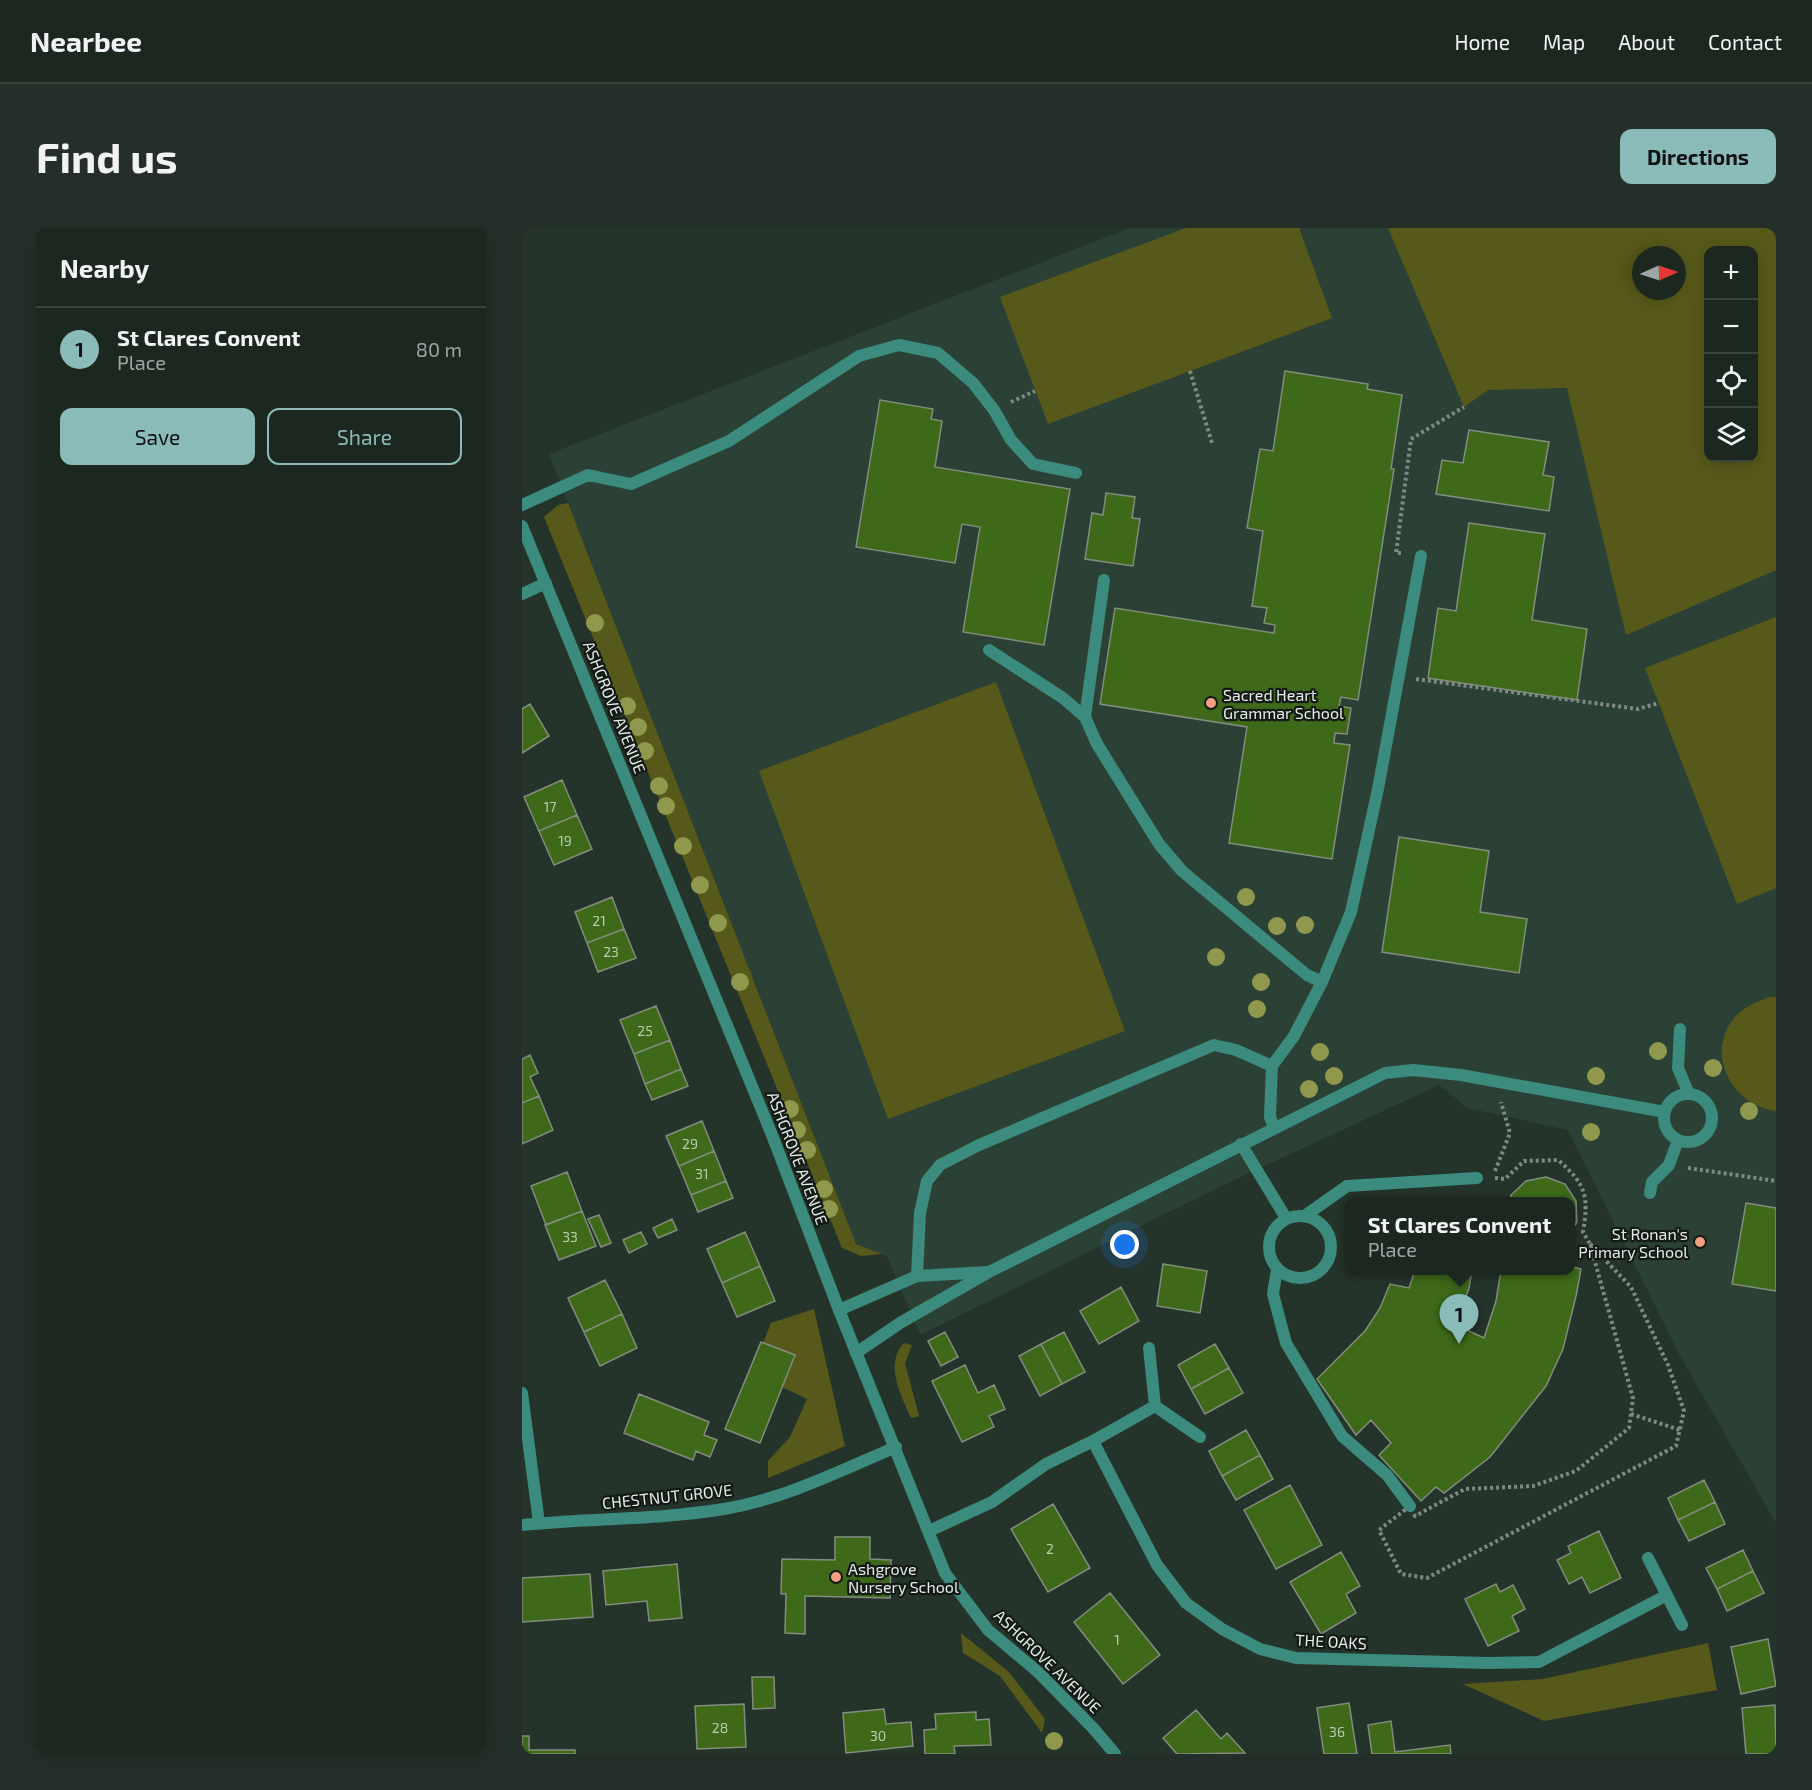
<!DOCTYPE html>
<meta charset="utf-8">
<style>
:root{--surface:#1c2720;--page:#252f29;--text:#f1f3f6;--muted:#a0a5a5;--line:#3a443e;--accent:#8bbbb9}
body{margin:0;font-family:"Exo 2",sans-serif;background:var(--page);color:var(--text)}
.controls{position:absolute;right:18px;top:18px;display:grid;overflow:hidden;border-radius:12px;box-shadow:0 3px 15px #0003}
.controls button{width:54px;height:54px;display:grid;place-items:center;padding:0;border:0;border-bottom:2px solid var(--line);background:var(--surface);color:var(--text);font:30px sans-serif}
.compass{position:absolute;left:1110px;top:18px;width:54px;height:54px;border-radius:50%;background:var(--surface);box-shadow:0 3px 15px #0003;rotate:87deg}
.you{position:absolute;left:603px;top:1017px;width:21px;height:21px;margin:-15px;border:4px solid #fff;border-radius:50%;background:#1a73e8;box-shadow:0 0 0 9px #1a73e833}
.badge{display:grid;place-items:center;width:39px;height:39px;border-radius:50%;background:var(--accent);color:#111;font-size:20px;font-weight:700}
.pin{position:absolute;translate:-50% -50px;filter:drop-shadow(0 2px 3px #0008)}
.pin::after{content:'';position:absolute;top:32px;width:21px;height:18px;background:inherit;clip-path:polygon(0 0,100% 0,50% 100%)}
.popup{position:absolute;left:822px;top:969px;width:231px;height:78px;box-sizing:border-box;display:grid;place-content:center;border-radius:12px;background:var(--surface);filter:drop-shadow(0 2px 4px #0005);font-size:20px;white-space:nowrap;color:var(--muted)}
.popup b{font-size:22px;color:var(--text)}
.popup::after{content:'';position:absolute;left:50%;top:100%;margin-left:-12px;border:12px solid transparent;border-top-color:var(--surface)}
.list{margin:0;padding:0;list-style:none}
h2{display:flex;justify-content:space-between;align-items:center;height:78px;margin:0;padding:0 24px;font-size:26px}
h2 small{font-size:20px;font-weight:400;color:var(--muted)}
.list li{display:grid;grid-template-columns:39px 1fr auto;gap:18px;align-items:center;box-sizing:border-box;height:84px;padding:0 24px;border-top:2px solid var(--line)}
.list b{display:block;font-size:22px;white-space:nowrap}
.list p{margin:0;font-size:20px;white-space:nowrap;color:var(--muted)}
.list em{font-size:20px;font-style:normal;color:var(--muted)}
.actions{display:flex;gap:12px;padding:18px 24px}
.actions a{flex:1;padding:14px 0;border:2px solid var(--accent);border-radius:12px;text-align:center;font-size:21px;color:var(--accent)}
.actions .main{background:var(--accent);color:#111}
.icon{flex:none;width:33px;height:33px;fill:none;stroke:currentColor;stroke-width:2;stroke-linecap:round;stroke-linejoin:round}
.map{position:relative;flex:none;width:1254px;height:1526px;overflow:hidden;border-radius:12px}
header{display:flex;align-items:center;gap:36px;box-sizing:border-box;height:84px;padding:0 30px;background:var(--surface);border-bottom:2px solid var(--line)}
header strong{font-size:28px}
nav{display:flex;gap:33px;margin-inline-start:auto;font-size:21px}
.intro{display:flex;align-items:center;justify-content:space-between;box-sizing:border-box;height:144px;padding:0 36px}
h1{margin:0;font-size:42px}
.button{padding:15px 27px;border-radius:12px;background:var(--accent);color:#111;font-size:21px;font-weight:700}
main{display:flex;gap:36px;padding:0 36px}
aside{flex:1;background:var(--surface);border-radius:12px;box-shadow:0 3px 15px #0003}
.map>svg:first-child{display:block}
.built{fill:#2c4135;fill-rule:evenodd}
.green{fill:#57591a;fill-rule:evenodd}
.building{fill:#3d6918;stroke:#838d7e;stroke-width:1.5}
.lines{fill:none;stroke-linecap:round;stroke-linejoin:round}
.path{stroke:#7e8a83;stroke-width:4;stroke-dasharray:3 3;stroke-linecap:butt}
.lane{stroke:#3b8b7e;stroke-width:12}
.street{stroke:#3b8b7e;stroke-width:12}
.tree{fill:#8f984d}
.poi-dot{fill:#f3a082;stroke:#131a15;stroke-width:2}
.labels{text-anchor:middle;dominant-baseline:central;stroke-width:4.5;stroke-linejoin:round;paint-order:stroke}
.number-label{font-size:14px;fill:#baccb3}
.poi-label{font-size:16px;fill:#e4ede7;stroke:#131a15;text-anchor:start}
.street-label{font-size:16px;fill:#e4ede7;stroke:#131a15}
</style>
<header>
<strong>Nearbee</strong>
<nav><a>Home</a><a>Map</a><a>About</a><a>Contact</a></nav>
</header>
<div class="intro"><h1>Find us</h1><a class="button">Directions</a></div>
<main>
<aside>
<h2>Nearby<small></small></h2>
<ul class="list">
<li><span class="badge">1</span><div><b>St Clares Convent</b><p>Place</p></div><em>80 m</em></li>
</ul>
<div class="actions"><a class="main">Save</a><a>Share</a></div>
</aside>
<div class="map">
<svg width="1254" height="1526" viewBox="0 0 1254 1526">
<rect width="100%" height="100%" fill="#25342b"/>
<path class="built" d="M608,0H1254V1295L1157,1126L1046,902L946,880L917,857L708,954L398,1107L365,1028L334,1016L27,226ZM1186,22H1232V230H1186ZM1119,27H1155V63H1119Z"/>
<path class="green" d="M664,0H777L810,90L526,196L478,69Z
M866,0H1254V342L1104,407L1045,160L966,162L942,179ZM1186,22H1232V230H1186ZM1119,27H1155V63H1119Z
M46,275L334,1016L360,1026L339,1028L320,1020L22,289L36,277Z
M1254,389V660L1215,676L1123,440Z
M474,454L603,803L366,891L237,543Z
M1247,769H1254V883C1210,878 1181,824 1214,788C1223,778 1235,774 1247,769Z
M292,1081L323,1218L246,1250V1233L268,1209L285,1171L260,1159L273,1127L241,1115L249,1095Z
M382,1115L390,1117L383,1135L397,1188L389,1190C379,1167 362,1137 382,1115Z
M439,1405L487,1444L523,1491L520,1505L478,1448L441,1425Z
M1186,1415L1195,1462L1022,1493L941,1456L1021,1451Z"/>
<path class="building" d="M763,143L846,156L845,161L880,167L869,241H872L836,472L819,469L817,478L829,480L825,506L813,505L812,515L828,517L810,631L707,615L725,499L578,476L593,380L752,405L753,397L742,395L745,380L730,378L741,303L725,300L738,221L751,223Z
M358,172L411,181L409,191L420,193L413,239L548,261L522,417L441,404L458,299L440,296L433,335L334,319Z
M947,202L1027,214L1021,247L1032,249L1027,283L914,266L920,232L941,235Z
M584,265L613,269L610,290L618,291L611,338L563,331L570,285L581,287Z
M947,295L1023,306L1010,392L1065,401L1055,472L906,450L916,380L934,383Z
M8,476L27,508L0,525V481Z
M40,552L55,587L17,603L2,569Z
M55,587L70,621L32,637L17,603Z
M877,609L967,623L958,684L1005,691L997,745L860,724Z
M90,669L102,701L65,715L53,684Z
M102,701L114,730L76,744L65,715Z
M134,778L148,812L112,826L98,792Z
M148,812L159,841L123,856L112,826Z
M8,827L16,845L8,849L17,868L0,875V831Z
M159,841L166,858L130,872L123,856Z
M17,868L31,902L0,916V875Z
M180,893L192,923L157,938L144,908Z
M192,923L204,953L169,967L157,938Z
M45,944L60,983L24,997L9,958Z
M1024,949L1043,956L1054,973L1055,994L1048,1005V974H988L989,967L1004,953Z
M204,953L211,970L176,984L169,967Z
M1224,975L1254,980V1063L1210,1056Z
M60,983L74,1018L37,1032L23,997Z
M77,987L89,1015L79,1019L66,991Z
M150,991L155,1002L136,1010L131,1000Z
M119,1004L125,1016L107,1025L101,1012Z
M223,1004L238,1038L200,1055L185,1021Z
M1048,1023L1052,1024L1051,1039L1059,1041L1054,1068L1041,1121L1024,1158L968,1229L922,1265L914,1259L899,1273L857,1227L869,1215L849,1192L834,1207L795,1151L843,1103L858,1080L868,1056L887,1060L893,1042H950L947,1060L934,1097L962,1110L974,1073L979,1042H1048Z
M641,1036L685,1043L678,1085L635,1078Z
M238,1038L253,1073L215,1089L200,1055Z
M83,1052L100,1086L62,1104L46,1070Z
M599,1059L617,1093L577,1116L558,1083Z
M100,1086L115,1120L78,1138L62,1104Z
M423,1104L436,1129L419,1138L406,1113Z
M542,1104L563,1144L540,1156L519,1116Z
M239,1114L273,1127L238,1215L203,1201Z
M519,1116L540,1156L518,1168L497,1128Z
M693,1116L707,1140L669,1161L656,1137Z
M443,1137L456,1165L472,1157L483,1181L467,1188L472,1199L440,1214L410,1153Z
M707,1140L721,1165L683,1186L669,1161Z
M117,1166L187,1194L182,1207L195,1212L188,1229L174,1223L171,1232L102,1205Z
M724,1202L738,1227L700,1248L687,1223Z
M738,1227L751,1251L714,1272L700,1248Z
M1182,1252L1193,1274L1156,1292L1146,1270Z
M768,1257L800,1317L754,1341L722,1282Z
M1193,1274L1203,1296L1167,1313L1156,1292Z
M531,1276L568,1340L526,1364L489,1301Z
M1077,1303L1099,1350L1068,1365L1060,1349L1047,1356L1035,1332L1049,1325L1046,1318Z
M313,1309H348V1331L369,1332L368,1370L283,1368V1406L263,1405L264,1366H259L260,1331L313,1332Z
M1221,1322L1231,1343L1195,1361L1184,1340Z
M819,1324L838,1358L824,1366L834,1385L799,1406L768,1354Z
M155,1336L160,1390L127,1393L125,1373L84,1377L81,1343Z
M1231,1343L1242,1365L1205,1383L1195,1361Z
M68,1346L71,1389L0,1394V1350Z
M974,1356L978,1364L991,1357L1003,1381L990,1388L997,1403L966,1418L943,1371Z
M588,1365L638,1427L601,1456L552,1394Z
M1246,1411L1254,1458L1219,1466L1209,1419Z
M230,1449H252L253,1480L231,1481Z
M827,1475L835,1526H802L795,1480Z
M222,1476L224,1519L175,1521L173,1478Z
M1253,1477L1254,1526H1224L1220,1480Z
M362,1481L364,1496L389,1494L391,1518L324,1525L321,1485Z
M674,1482L699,1511L705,1505L723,1525L655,1526L641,1510Z
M454,1484V1492L467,1491L469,1517L432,1518L433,1526H403L402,1502L414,1501L413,1486Z
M869,1493L873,1524L928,1517L929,1526H850L846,1497Z
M0,1508H7V1522H53V1526H0Z"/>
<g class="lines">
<path class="path" d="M668,143L690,215
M489,174L513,163
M879,325H874L889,211L942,179
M894,451L1116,481L1137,475
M1166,940L1254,953
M973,943L988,905L979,874
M973,950L983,951L1002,933L1036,932C1064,956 1067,968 1061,1004L1068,1016
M1068,1016L1109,1059L1146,1137L1162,1183L1154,1218L905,1350L879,1346L857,1302L888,1278L893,1288L943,1261L1011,1258L1054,1243L1107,1200L1111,1170Z
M1109,1186L1158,1202"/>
<path class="lane" d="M0,277L66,247L109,256L207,213L337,128L377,117L416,125L451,155L472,182L489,212L511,236L554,245
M467,422L541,470L563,489L575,516L637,616L660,643L785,747L800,754
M563,489L582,352
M1158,801L1156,840L1167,866
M1142 890a24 24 0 1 1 48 0a24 24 0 1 1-48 0Z
M752,899L748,889L750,838L772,808L800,754L829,684L856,561L899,328
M719,916L764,990
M1128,965L1130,954L1147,937L1156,912
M784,987L825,958L955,950
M747 1019a31 31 0 1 1 62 0a31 31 0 1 1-62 0Z
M755,1041L751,1066L764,1115L820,1208L865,1247L888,1278
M395,1048L398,985L405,953L418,937L457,917L692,817L714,822L750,838
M317,1082L395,1048L466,1044
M334,1125L378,1095L467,1044L863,845L891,842L939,847L1143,884"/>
<path class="street" d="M0,298L250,907L317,1082L423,1345L466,1402L516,1444L571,1500L593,1526
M0,366L24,355
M627,1120L633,1178L678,1209
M0,1165L17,1295
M571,1213L633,1178
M0,1297C67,1290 135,1292 202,1281C262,1271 318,1243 374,1219
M407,1303L470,1274L524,1236L571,1213L635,1337L664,1375L700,1401L738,1421L774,1430L966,1435L1017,1434L1145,1367
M1126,1330L1160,1397"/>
</g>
<g class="tree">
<circle cx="73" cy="395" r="9"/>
<circle cx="105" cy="478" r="9"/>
<circle cx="116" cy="499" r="9"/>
<circle cx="123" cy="523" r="9"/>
<circle cx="137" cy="558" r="9"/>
<circle cx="144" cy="578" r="9"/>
<circle cx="161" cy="618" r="9"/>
<circle cx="178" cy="657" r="9"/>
<circle cx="724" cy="669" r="9"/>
<circle cx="196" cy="695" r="9"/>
<circle cx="783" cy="697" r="9"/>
<circle cx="755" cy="698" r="9"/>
<circle cx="694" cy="729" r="9"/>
<circle cx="218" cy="754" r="9"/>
<circle cx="739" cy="754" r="9"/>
<circle cx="735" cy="781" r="9"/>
<circle cx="1136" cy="823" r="9"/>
<circle cx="798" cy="824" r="9"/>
<circle cx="1191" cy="840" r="9"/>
<circle cx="812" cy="848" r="9"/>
<circle cx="1074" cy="848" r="9"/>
<circle cx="787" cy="861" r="9"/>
<circle cx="268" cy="881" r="9"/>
<circle cx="1227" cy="883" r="9"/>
<circle cx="275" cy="902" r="9"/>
<circle cx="1069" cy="904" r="9"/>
<circle cx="285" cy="922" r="9"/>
<circle cx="302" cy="961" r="9"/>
<circle cx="307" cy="981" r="9"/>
<circle cx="532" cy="1513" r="9"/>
</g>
<g class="poi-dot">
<circle cx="689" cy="475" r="6"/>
<circle cx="1178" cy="1014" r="6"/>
<circle cx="314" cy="1349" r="6"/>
</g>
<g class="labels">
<g class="number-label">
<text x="28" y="578">17</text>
<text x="43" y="612">19</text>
<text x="77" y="692">21</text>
<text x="89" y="723">23</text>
<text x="123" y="802">25</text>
<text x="168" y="915">29</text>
<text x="180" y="945">31</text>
<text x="48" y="1008">33</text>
<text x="528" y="1320">2</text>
<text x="595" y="1411">1</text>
<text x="198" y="1499">28</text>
<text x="815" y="1503">36</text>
<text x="356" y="1507">30</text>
</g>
<g class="poi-label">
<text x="701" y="466">Sacred Heart<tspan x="701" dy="18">Grammar School</tspan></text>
<text x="1166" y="1005" text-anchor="end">St Ronan's<tspan x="1166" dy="18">Primary School</tspan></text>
<text x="326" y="1340">Ashgrove<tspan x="326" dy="18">Nursery School</tspan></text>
</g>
<g class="street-label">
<text transform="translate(93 479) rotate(68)">ASHGROVE AVENUE</text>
<text transform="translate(276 930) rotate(69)">ASHGROVE AVENUE</text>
<text transform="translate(145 1268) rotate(-6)">CHESTNUT GROVE</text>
<text transform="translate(809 1413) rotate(3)">THE OAKS</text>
<text transform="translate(526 1433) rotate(44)">ASHGROVE AVENUE</text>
</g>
</g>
</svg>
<div class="controls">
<button>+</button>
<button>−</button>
<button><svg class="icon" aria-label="locate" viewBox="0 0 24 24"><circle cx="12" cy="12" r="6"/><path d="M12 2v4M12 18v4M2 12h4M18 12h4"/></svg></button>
<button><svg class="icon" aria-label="layers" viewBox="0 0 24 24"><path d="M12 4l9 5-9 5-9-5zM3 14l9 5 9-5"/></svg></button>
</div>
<svg class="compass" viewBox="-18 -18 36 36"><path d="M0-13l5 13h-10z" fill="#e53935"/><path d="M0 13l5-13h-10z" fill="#a0a5a5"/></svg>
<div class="you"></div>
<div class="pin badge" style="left:937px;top:1116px">1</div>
<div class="popup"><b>St Clares Convent</b>Place</div>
</div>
</main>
